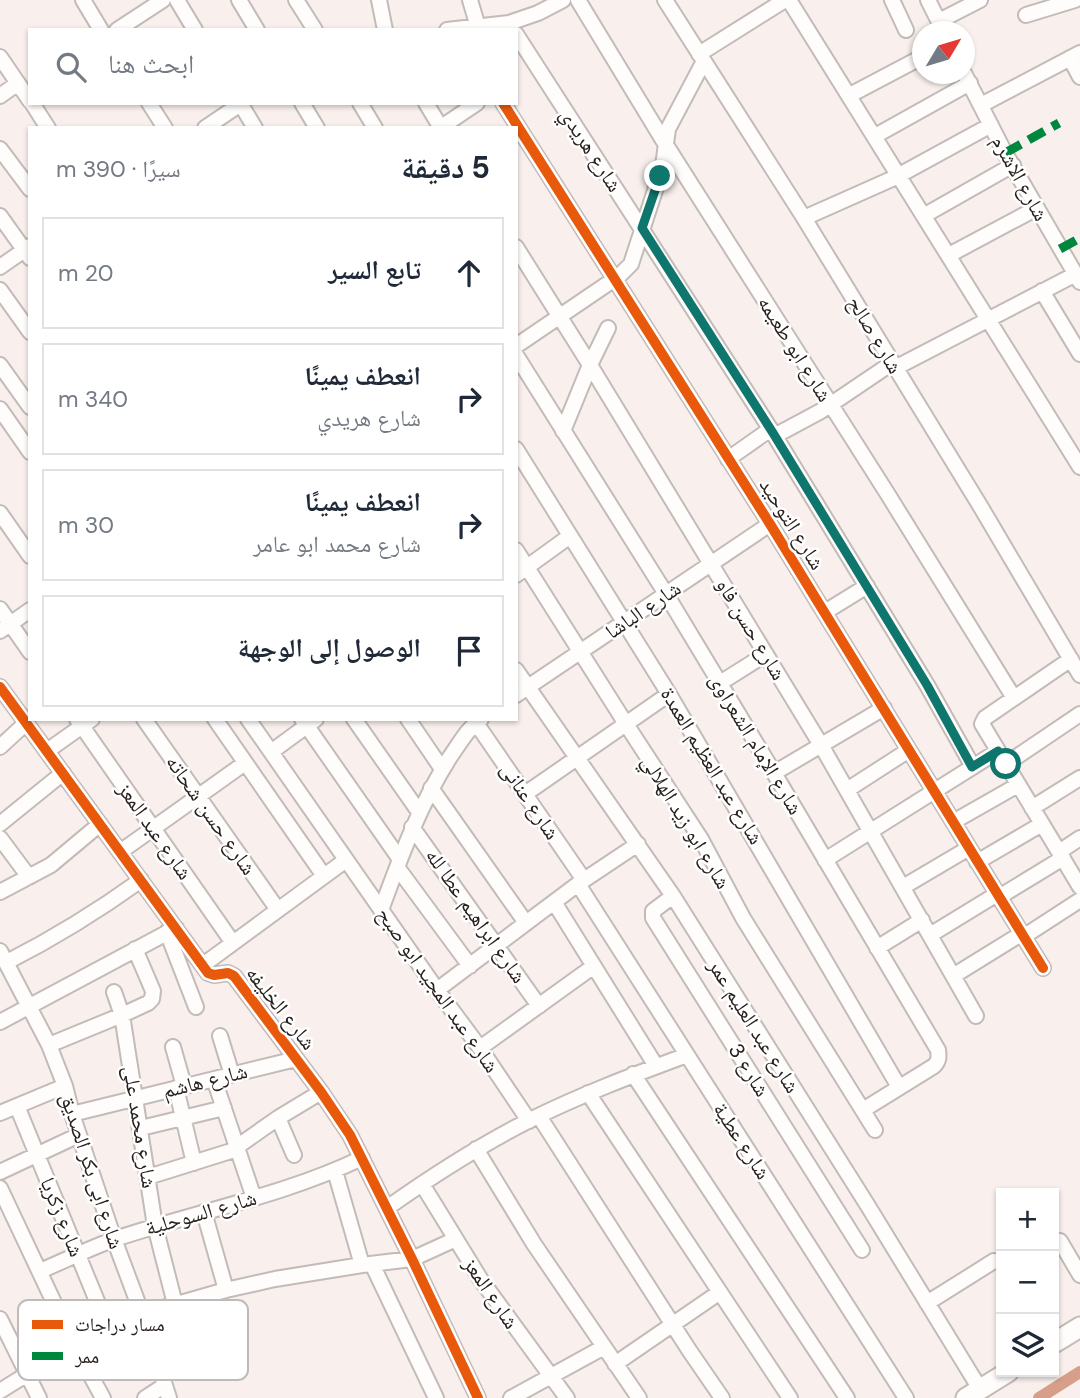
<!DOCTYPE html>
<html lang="ar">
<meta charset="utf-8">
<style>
:root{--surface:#fff;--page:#f6f6f7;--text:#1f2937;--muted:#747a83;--line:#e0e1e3}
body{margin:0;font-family:"DM Sans","Noto Naskh Arabic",sans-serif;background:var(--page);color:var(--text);direction:rtl}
.controls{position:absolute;right:21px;bottom:21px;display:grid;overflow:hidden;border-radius:0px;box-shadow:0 2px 5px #0004}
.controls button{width:63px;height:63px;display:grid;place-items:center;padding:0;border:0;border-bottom:2px solid var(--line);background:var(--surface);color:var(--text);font:35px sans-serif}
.compass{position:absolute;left:912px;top:21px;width:63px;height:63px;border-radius:50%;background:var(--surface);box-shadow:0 2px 5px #0004;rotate:52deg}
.stop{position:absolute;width:21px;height:21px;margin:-16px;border:5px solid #0f766e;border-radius:50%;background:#fff}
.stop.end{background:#0f766e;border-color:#fff;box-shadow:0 2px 7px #0008}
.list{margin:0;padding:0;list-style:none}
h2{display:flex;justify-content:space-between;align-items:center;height:91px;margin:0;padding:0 28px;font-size:30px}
h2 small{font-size:23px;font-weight:400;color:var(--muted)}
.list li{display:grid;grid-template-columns:46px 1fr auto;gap:21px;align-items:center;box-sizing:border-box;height:112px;margin:0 14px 14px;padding:0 14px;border:2px solid var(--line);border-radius:0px}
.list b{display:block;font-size:26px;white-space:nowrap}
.list p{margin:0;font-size:23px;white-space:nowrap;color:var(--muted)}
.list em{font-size:23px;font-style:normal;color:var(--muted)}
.icon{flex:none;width:38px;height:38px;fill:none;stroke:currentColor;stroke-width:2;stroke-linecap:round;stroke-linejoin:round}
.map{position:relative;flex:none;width:1080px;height:1398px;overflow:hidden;direction:ltr}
.search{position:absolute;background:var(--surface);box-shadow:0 2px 5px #0004;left:28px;top:28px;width:490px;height:77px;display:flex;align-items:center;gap:18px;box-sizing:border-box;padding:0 24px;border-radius:0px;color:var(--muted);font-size:26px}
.panel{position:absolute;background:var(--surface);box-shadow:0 2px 5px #0004;left:28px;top:126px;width:490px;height:595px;border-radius:0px;direction:rtl}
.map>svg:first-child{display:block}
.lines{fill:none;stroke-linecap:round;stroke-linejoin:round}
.canal{stroke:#d79e89;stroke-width:12}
.street-casing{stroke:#c3bbb8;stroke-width:18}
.secondary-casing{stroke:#c3bbb8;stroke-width:23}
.street{stroke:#fefdfc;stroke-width:14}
.secondary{stroke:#fefdfc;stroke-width:19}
.quiet{stroke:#00873e;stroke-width:9;stroke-dasharray:18 9;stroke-linecap:butt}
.cycleway-casing{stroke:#fff;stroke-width:15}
.cycleway{stroke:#e8590c;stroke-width:10}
.route{stroke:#0f766e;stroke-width:9}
.labels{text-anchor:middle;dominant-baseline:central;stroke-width:5;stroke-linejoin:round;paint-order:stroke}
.street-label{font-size:21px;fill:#28201d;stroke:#fff}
.key{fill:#fff;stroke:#bebcbb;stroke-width:2}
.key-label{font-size:19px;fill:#28201d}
</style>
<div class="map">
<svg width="1080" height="1398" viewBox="0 0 1080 1398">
<rect width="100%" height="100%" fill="#f9f0ed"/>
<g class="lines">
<path class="canal" d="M1039,1398L1080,1372"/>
<defs>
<path id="street" d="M83,0L101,30
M177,0L195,30
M239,0L257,30
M296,0L315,30
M379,0L385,30
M470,0L478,27
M578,0L666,145L887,493L1014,698
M665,0L804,218L982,509L1080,675
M789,0L1080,467
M892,0L906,30
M928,0L944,32
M1026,15L1075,0
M939,21L980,0
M117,30L163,0
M447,30L509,23L538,13L563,0
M516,34L773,433L927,685L973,767
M699,54L785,0
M0,57L30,101
M1070,58L1080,77
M964,73L1005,153L1080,282
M850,95L922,57
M0,96L18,83
M32,103L48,128
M149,103L165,128
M240,103L255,128
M302,103L317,128
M360,103L375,128
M426,103L441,128
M503,103L770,524L1043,968
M981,105L1080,53
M205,128L242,103
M440,128L477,103
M875,136L970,83
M0,149L30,189
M925,215L1013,165
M0,216L30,258
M804,218L894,178L991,125
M516,247L590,365L821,745L976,1016
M949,255L1037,208
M0,267L30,246
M0,290L30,332
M1042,291L1080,354
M516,346L619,276L631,264L663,166L668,129L704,61
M516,355L666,594L774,773L938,1050C939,1057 939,1061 934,1066L863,1110
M0,365L30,407
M895,368L1076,274
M0,409L30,452
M563,431L590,365L608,328
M516,449L669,694L899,1087
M728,459L765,433H780L821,411L892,363
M0,513L30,556
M516,550L626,724L701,839L743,918L875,1130
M516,575L570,536
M0,609L30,652
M825,612L867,586
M0,631L30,610
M1071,659L985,718L982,724L1080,887
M516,670L673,896L868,1206L980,1389
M720,683L766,654
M0,687L208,973L214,975L228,973L234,976L321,1092L350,1135L412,1259L478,1398
M516,695L770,524
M77,719L233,943
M144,719L278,910
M215,719L324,876
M248,719L437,990L480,1048L529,1121
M302,719L399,858
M354,719L419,812
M408,719L442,769
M476,723L584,880
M0,747L26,723
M47,751L92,719
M271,752L316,719
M1006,764L1080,714
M774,773L884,708
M431,788L526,923
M847,790L909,750
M525,794L669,694
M1032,808L1080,778
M953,822L1018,785
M0,824L63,773
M412,827L539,1006
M0,838L29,877
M120,852L245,763
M1059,852L1080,838
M825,860L998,751
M977,862L1042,824
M397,867L470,966
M578,884L906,1398
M903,887L969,848
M0,892L51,865L100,824
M673,896L653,911V918L862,1250
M999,897L1063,858
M554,902L656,1066
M381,910C401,856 419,806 450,757C460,743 467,729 481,719
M167,932L196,1007
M930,935L997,894
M1023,937L1080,900
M877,948L922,920
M0,951L49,1045L65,1086L72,1114L114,1239L142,1314L169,1398
M7,962C54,938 98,911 141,880
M203,965L346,860
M953,976L1021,934
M437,990L578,884L638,844
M114,992L122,1015L155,1226L175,1304
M0,1022L176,928
M220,1036L232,1075
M49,1045L122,1015L148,1003L152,999L153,991L135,949
M173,1047L184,1086
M480,1048L594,966
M633,1074L847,1398
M214,1079L254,1198
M176,1088L194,1163
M588,1093L790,1398
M17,1106L108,1328
M0,1113L65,1086
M72,1114L296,1059
M539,1116L689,1350L722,1398
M278,1118L294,1155
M141,1128L224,1108
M476,1149L534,1244L639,1398
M335,1171L362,1265
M0,1172L79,1135
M148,1177L231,1151L278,1118L321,1092
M422,1184L481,1280L567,1398
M0,1188L74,1345L103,1398
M387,1208C432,1176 479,1146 528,1121C580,1095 633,1075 687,1055
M204,1212L226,1290
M1060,1241L1080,1275
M372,1264L436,1398
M40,1271C66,1260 92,1247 118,1238C200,1211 285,1195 362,1158
M927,1303L994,1261
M0,1319L39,1398
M615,1364L720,1292
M0,1391L74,1345L108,1328L142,1314L226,1290L275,1279L362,1265L412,1259L456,1239
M145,1398L165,1385
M511,1398L604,1347"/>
<path id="secondary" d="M1054,1343L1080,1327
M966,1398L1008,1372"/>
</defs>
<use href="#street" class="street-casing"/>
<use href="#secondary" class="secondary-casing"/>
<use href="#street" class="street"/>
<use href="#secondary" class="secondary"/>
<path class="quiet" d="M1005,153L1059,123
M1060,249L1080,238"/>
<defs>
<path id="cycleway" d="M503,103L770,524L1043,968
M0,687L208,973L214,975L228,973L234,976L321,1092L350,1135L412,1259L478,1398"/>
</defs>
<use href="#cycleway" class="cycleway-casing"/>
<use href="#cycleway" class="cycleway"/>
</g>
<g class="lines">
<path class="route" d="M660,176L642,228L773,433L927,685L972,767L998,751L1006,764"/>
</g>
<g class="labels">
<g class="street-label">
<text transform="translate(591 150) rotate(57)">شارع هريدي</text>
<text transform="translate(1020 178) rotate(61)">شارع الاشرم</text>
<text transform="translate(875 335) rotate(59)">شارع صالح</text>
<text transform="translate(795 349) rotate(58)">شارع ابو طعيمه</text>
<text transform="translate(792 524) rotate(58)">شارع التوحيد</text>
<text transform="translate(643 610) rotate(-34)">شارع الباشا</text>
<text transform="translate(751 629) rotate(59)">شارع حسن فاو</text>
<text transform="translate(756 744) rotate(59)">شارع الإمام الشعراوى</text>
<text transform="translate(712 766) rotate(59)">شارع عبد العظيم العمدة</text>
<text transform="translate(530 801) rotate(56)">شارع عنانى</text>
<text transform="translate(211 815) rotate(55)">شارع حسن شحاته</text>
<text transform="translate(686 822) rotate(59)">شارع ابو زيد الهلالي</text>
<text transform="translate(155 831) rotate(55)">شارع عبد المعز</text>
<text transform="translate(476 916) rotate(55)">شارع ابراهيم عطا لله</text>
<text transform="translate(438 990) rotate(55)">شارع عبد المجيد ابو صبح</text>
<text transform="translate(281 1008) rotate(52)">شارع الخليفه</text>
<text transform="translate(754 1026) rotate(58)">شارع عبد العليم عمر</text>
<text transform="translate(749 1070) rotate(58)">شارع 3</text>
<text transform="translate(205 1081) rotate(-14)">شارع هاشم</text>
<text transform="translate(140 1127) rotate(81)">شارع محمد على</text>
<text transform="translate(742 1141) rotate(57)">شارع عطية</text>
<text transform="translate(92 1171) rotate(72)">شارع ابى بكر الصديق</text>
<text transform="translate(201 1213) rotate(-16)">شارع السوحلية</text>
<text transform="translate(62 1217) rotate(68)">شارع زكريا</text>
<text transform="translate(491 1293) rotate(56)">شارع المعز</text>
</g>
</g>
<rect x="18" y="1300" width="230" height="80" rx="10" class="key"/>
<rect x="32" y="1320" width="31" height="9" fill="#e8590c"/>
<rect x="32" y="1352" width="31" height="8" fill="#00873e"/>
<g class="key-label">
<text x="75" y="1331">مسار دراجات</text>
<text x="75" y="1363">ممر</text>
</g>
</svg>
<div class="controls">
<button>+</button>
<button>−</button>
<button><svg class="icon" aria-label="layers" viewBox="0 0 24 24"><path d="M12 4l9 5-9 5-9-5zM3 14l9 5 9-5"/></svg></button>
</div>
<svg class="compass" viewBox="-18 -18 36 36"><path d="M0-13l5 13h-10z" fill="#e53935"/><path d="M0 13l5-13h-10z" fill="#747a83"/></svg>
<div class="stop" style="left:1006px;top:764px"></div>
<div class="stop end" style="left:660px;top:176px"></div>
<div class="search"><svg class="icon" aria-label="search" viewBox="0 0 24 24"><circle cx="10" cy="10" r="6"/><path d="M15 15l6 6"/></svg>ابحث هنا</div>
<section class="panel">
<h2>5 دقيقة<small>سيرًا · 390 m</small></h2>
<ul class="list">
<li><svg class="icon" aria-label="ahead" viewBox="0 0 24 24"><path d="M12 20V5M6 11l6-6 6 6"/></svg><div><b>تابع السير</b></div><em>20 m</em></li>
<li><svg class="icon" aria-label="right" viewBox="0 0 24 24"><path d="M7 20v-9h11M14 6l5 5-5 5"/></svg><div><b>انعطف يمينًا</b><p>شارع هريدي</p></div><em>340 m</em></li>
<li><svg class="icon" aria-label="right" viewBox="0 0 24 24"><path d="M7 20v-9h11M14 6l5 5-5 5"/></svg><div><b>انعطف يمينًا</b><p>شارع محمد ابو عامر</p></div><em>30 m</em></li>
<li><svg class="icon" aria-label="arrive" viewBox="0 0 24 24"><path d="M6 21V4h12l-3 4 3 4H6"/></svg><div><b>الوصول إلى الوجهة</b></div></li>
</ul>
</section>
</div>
